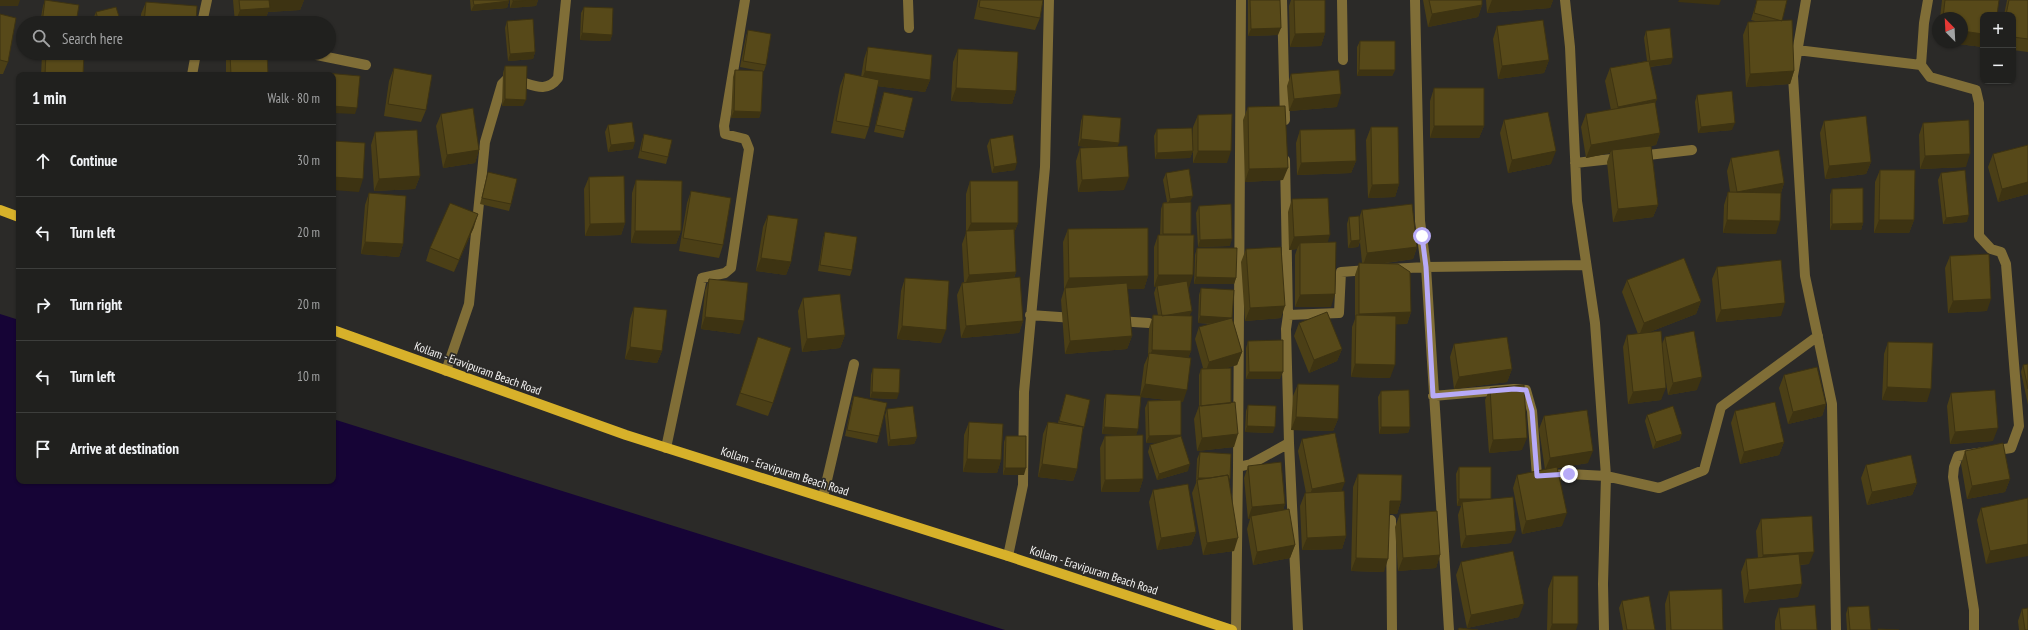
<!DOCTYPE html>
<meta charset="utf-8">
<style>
:root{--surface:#20201e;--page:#2d2d2b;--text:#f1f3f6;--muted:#a2a3a4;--line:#3d3e3c}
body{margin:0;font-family:"PT Sans Narrow",sans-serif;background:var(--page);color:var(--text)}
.controls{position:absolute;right:12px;top:12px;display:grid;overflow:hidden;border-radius:8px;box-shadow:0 1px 3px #0004}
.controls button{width:36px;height:36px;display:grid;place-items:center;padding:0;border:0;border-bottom:1px solid var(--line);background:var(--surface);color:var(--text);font:20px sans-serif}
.compass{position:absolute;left:1932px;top:12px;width:36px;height:36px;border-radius:50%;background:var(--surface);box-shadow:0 1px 3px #0004;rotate:336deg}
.stop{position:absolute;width:12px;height:12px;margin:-9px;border:3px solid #b8abf7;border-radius:50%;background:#fff}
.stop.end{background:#b8abf7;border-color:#fff;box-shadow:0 1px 4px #0008}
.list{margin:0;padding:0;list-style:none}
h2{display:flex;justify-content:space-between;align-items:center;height:52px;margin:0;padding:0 16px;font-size:17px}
h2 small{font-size:13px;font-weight:400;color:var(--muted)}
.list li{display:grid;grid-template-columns:26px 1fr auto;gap:12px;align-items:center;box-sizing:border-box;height:72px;padding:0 16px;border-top:1px solid var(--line)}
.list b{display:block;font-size:15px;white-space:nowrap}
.list em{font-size:13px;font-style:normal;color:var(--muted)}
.icon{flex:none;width:22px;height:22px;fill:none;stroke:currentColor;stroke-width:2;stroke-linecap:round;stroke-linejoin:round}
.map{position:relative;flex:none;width:2028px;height:630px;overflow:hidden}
.search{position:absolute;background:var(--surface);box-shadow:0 1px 3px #0004;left:16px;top:16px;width:320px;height:44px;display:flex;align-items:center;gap:10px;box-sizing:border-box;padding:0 14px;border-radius:22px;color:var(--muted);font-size:15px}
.panel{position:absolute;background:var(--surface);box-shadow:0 1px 3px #0004;left:16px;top:72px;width:320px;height:412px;border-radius:8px}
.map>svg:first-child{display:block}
.water{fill:#160436}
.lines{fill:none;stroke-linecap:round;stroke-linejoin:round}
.minor{stroke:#806e37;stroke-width:10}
.major{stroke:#d7b12a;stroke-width:10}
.wall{fill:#4b3f16}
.shaded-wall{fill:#3d3312}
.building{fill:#574919;stroke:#3d3312}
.route{stroke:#b8abf7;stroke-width:5}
.labels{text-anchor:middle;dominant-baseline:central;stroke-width:3.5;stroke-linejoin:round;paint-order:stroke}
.street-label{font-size:12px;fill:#f4f3f2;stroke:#2b2a28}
</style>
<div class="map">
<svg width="2028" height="630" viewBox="0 0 2028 630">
<rect width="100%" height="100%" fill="#2b2a28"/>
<path class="water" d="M0,314L19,320V481H333V419L1005,630H0Z"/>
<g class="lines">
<path class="minor" d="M908,0L909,28
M1282,0L1285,120
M1342,0L1343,60
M1415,0L1420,221L1426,267L1449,630
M1565,0L1570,47L1577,201L1595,323L1606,476L1603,584L1604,630
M1806,0L1793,76L1805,276L1832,404L1836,630
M1928,0L1924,23L1921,65L1930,77L1976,90L1979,103V236L1991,249L2001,252L2006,264L2019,426L2011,448L1958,456L1954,467L1953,477L1974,610V630
M202,23L207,0
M1797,50L1921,65
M307,53L366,65
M192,75L196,53
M1639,156L1692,150
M1285,160L1288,315
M1575,163L1621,158
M1390,269L1426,267L1586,265
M1030,315L1074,318
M1118,321L1149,323
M446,371L469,304L485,142L502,84L507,79C527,80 544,97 558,78L566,0
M1433,396L1514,389L1526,390L1532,411L1537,476L1569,474L1606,476L1659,488L1704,470L1721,407L1818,336
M1289,443L1298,630
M666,448L702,278L725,273L731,268L749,149L745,139L725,134L724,126L745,0
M1238,467L1241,0
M823,497L854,364
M1391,520L1392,630
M1008,556L1023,485L1024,392L1045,167L1049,0
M1236,630L1238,467L1251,464L1289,443L1286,329L1288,315L1339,313L1341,272L1368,270"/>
<path class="major" d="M0,210L19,217
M333,330L626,435L1008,556L1232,630"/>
</g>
<path class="wall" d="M45,0L76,23H40L43,6Z
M233,0H304L300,10L268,12L265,21L235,23Z
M470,0H509V1L507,8L471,11Z
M510,0H538L536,6L510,8Z
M978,0H1043L1040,18L1035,30L974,19Z
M1248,0H1280L1278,35L1248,36Z
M1291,0H1325V33L1321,46L1290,47L1289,6Z
M1423,0H1482V5L1478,17L1428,27Z
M1486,0H1553L1550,8L1487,13Z
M1757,0H1787L1782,21L1794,71L1790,84L1746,87L1743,35L1748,22H1759L1751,20Z
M1942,0H1999L1983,15V47L1941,42H1962V18H1940Z
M2007,0H2028V52L2013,50V15H2004Z
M146,2L196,23H141V14Z
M584,7L612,35L610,41L580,40L581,13Z
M96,12L121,23H94L93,19Z
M0,14L8,62L3,74H0Z
M507,21L535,52L533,59L508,61L505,28Z
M1497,26L1549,60L1544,73L1498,79L1493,39Z
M748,30L766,65L764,71H763L761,112L759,118H731L733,77L735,70L761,71L740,67L746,36Z
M1646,31L1671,64L1650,67L1657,99L1655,103L1660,133L1656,145L1651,146L1658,205L1653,217L1613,222L1607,162L1610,153L1586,158L1581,127L1586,114L1611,110L1605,81L1610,68L1647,61L1644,38Z
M1360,41L1395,70L1392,76H1357V47Z
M868,47L930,80L925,92L877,86L869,127L865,139L831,133L840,86L845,73L861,77L864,59Z
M958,49L1016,91L1012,104L951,101L953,62Z
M42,53H84L83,75H41L42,55Z
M226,53H267L268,75H226Z
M505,66L523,106H502L503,73Z
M394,68L426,110L421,122L384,116L389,81Z
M1291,74L1337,107L1289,111L1287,86Z
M1434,88L1484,126L1479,138H1430V101Z
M884,92L905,131L903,138L874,132L882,98Z
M1697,95L1732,130L1698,133L1695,102Z
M1248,107L1283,180L1245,182L1243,120Z
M441,114L479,150L475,163L443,168L436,126Z
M1083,115L1119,143L1117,146L1124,190L1078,192L1076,161L1080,148H1096L1078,146L1081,121Z
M1198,115L1227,163H1193V127Z
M1504,120L1551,164L1508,173L1500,133Z
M1824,121L1871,162L1866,174L1825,179L1820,133Z
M1923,123L1966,167L1920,169L1919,135Z
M608,125L633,149L608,152L605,132Z
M1371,127L1399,184L1395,197L1368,198L1366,140Z
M1157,129L1193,151L1190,158L1155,159L1154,136Z
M1300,130L1356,161L1351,173L1297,175L1296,143Z
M375,132L420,176L415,189L374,191L371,145Z
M644,134L668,157L666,164L638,158L642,140Z
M990,139L1015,170L992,173L987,146Z
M2028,145V194L1998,202L1988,167L1993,154Z
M1731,158L1784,183L1781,193L1776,234L1723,233L1724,205L1728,192H1730L1727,171Z
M1880,170L1914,220L1909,233H1874L1875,182Z
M488,172L511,204L509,211L480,204L486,179Z
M1166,173L1190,202L1191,234L1189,288H1188L1191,351L1188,358L1183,402H1181V435L1188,471L1157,480L1148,452L1150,445L1160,442L1146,443L1145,408L1148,401L1168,400L1141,397L1138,429L1136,435L1143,479L1139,492H1101L1100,448L1105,436L1126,435L1102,434L1104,400L1106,394L1140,396L1144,365L1148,356L1149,328L1153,315H1158L1154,293L1156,287H1154V247L1158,235H1160L1161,209L1163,203L1167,202L1163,180Z
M1941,173L1967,222L1943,224L1938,180Z
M589,177L625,223L621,235L585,236L584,189Z
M636,180L681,231L676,244L631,243L632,193Z
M970,181L1018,223L1014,233L1016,272L1014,278L1023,321L1019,333L961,338L957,295L962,283L964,282L962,244L966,233V194Z
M1832,189L1863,223L1861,230H1830V195Z
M691,191L723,245L719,258L679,251L687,203Z
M369,193L403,244L399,257L361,254L365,205Z
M1292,199L1328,242L1331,307H1295V255L1297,249L1289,250L1288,212Z
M1199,206L1230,246L1198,247L1196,213Z
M1362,210L1417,247L1413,259L1380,264L1411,312L1407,324H1396L1390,378L1351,377L1352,327L1355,319V275L1359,263H1362L1360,242L1358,247L1348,248L1347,224L1349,217L1359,218Z
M768,215L791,262L786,275L756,271L763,227Z
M474,227L454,272L426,261L430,248Z
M1068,229L1148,276L1144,289H1127L1132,336L1127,349L1065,354L1061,300L1064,290L1063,242Z
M825,232L852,270L850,276L818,271L823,239Z
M1197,248L1236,278L1234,284H1194L1195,255Z
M1246,249L1281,318L1245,321L1241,262Z
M1950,256L1987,311L1948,313L1945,268Z
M1717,267L1781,316L1716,322L1712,279Z
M905,278L941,343L897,339L901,291Z
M709,279L740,334L701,329L705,291Z
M1627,280L1701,301L1696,314L1647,333L1662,344L1665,337L1697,390L1668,395L1665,376L1661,400L1628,404L1623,347L1627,335L1638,334L1622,292Z
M1201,288L1232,318L1242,352L1237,365L1226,368L1231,403L1234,447L1197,451L1194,419L1199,406V375L1201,369L1203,368L1195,339L1199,327L1211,324L1198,323L1199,295Z
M803,298L845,335L840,348L802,352L798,311Z
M634,307L662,351L657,363L625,359L630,319Z
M1299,323L1342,349L1337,361L1309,373L1294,336Z
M758,337L773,403L768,416L736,405Z
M1248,341L1280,379H1246V348Z
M1888,342L1927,402L1882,400L1884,354Z
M1454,344L1512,369L1507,382L1454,389L1450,357Z
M2028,364V405L2021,372L2023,365Z
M873,368L897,399L870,398L871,375Z
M1784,375L1826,404L1822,416L1788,424L1779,388Z
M1298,384L1338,419L1333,431L1291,430L1293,396Z
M1490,388L1522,450L1489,453L1485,400Z
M1381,391L1410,427L1408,433L1379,434L1378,397Z
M1951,393L1993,441L1950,444L1947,406Z
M1066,394L1084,427L1082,432L1077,469L1073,481L1038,477L1043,434L1048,422L1058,423L1064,401Z
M854,396L879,436L877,443L845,436L852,403Z
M1248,405L1273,433L1245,432L1246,411Z
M887,409L917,437L914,444L888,446L885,416Z
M1735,411L1784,442L1779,455L1740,464L1731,423Z
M1647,415L1680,440L1653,449L1645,421Z
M1544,416L1588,463L1557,468L1562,526L1522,534L1513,488L1517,475L1545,470L1539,429Z
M969,422L1001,460L997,473L963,472L964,435Z
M1006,436L1024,475H1003L1004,442Z
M1302,439L1342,491L1346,536L1342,549L1302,550L1300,506L1305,493H1306L1298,451Z
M1965,451L2010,479L2005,492L1967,499L1961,464Z
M1200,452L1229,481L1234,551L1203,555L1192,493L1196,483L1197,459Z
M1866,465L1917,483L1912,495L1867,505L1861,478Z
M1248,466L1285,504L1283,510L1295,545L1290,558L1253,565L1247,529L1250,519H1248L1244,478Z
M1459,467L1491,499L1511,543L1461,548L1458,515L1461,506H1457L1456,474Z
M1358,474L1401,501L1397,514H1389L1384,572L1351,571L1353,487Z
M1153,490L1196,532L1191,545L1157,550L1149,502Z
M2028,498L1986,564L1977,520L1981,508Z
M1400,514L1440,555L1436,568L1398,571L1395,527Z
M1761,519L1809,564L1800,565L1798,597L1744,603L1741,572L1746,559L1758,558L1756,531Z
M1461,562L1519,617L1467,628L1456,575Z
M1553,576L1576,630H1547L1548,589Z
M1669,591L1723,630H1666L1665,604Z
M1622,601L1655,630H1623L1619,608Z
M1848,607L1871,630H1847L1846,614Z
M1779,608L1817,630H1775V621Z
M2022,609L2028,630H2019L2018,621Z"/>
<path class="shaded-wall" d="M0,0H20L18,6H0Z
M269,0H304L300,10L268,12L265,21L235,23L240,10Z
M538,0L536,6L510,8L513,1Z
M1492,0H1553L1550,8L1487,13Z
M1679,0H1721L1719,5L1678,2Z
M509,1L507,8L471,11L474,5Z
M1482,5L1478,17L1428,27L1432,14Z
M1281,28L1278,35L1248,36L1251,29Z
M1962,31L1983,34V47L1941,42H1962Z
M582,33L612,35L610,41L580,40Z
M1325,33L1321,46L1290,47L1295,34Z
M535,52L533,59L508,61L510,54Z
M173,53H190L189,54Z
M1673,58L1671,64L1647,67L1650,61Z
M1549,60L1544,73L1498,79L1502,66Z
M1359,70H1395L1392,76H1357Z
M865,71L930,80L925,92L860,84Z
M1794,71L1790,84L1746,87L1750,74Z
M956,88L1016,91L1012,104L951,101Z
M1341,94L1337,107L1289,111L1294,99Z
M505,99L526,100L523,106H502Z
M1657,99L1652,111L1613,119L1618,107Z
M333,106L357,108L355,114L333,113Z
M734,111L761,112L759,118H731Z
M1735,123L1732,130L1698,133L1701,127Z
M1434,126H1484L1479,138H1430Z
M1660,133L1656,145L1612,153V150L1610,153L1586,158L1591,145Z
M1081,139L1119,143L1116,150L1078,146Z
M635,142L633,149L608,152L611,145Z
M479,150L475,163L443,168L447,155Z
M1193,151L1190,158L1155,159L1157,153Z
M1198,151H1231L1227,163H1193Z
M1556,151L1551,164L1508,173L1512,160Z
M1970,154L1966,167L1920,169L1925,156Z
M1356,161L1351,173L1297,175L1301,163Z
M1871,162L1866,174L1825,179L1829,166Z
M1017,163L1015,170L992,173L994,167Z
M1288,168L1283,180L1245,182L1249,169Z
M420,176L415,189L374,191L379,179Z
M333,177L363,179L359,192L333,190Z
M1129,177L1124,190L1078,192L1082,180Z
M2028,182V194L1998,202L2002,189Z
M1784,183L1780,196L1732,204L1737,192Z
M1399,184L1395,197L1368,198L1372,185Z
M1193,196L1190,202L1167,206L1170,199Z
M1658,205L1653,217L1613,222L1618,209Z
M478,214L474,227L454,272L459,260Z
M1969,215L1967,222L1943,224L1946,218Z
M1727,220L1780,221L1776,234L1723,233Z
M1879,220H1914L1909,233H1874Z
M625,223L621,235L585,236L590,224Z
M971,223H1018L1013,235L966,234Z
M1863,223L1861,230H1830L1832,224Z
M635,231H681L676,244L631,243Z
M1330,235L1326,248L1300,243L1297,249L1289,250L1294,237Z
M1232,239L1230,246L1198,247L1200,240Z
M1360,240L1358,247L1348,248L1351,241Z
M365,242L403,244L399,257L361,254Z
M1417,247L1413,259L1363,266L1367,253Z
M761,258L791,262L786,275L756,271Z
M1016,272L1011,285L964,287L969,275Z
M1158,275H1193L1189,288L1157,287V286L1156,287H1154Z
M1148,276L1144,289L1065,290V288L1064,290L1069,278Z
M1196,277L1236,278L1234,284H1194Z
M1335,294L1331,307H1295L1300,295Z
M1991,299L1987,311L1948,313L1953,301Z
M1701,301L1696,314L1639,336L1644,323Z
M1785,303L1781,316L1716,322L1721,310Z
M1285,306L1281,318L1245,321L1250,308Z
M1192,311L1189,317L1162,316Z
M1411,312L1407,324L1356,326V322L1359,314Z
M1200,316L1232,318L1230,324L1198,323Z
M705,317L744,321L740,334L701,329Z
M1023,321L1019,333L961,338L966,326Z
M902,326L946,330L941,343L897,339Z
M845,335L840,348L802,352L807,339Z
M1132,336L1127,349L1065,354L1070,341Z
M630,347L662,351L657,363L625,359Z
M1342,349L1337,361L1309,373L1314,360Z
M1152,350L1191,351L1186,363L1148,362Z
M1242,352L1237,365L1205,374L1209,362Z
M1355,364L1395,365L1390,378L1351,377Z
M1512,369L1507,382L1454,389L1459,377Z
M1249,372H1283L1280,379H1246Z
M1702,377L1697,390L1668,395L1673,383Z
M1145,384L1187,390L1183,402L1140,397Z
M1887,387L1931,389L1927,402L1882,400Z
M1666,388L1661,400L1628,404L1633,392Z
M872,392L899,393L897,399L870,398Z
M1826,404L1822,416L1788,424L1793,412Z
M1296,417L1338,419L1333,431L1291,430Z
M1247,426L1275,427L1273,433L1245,432Z
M1104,427L1138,429L1136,436L1102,434Z
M1381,427H1410L1408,433L1379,434Z
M1998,428L1993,441L1950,444L1955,432Z
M1238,434L1234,447L1197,451L1202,438Z
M1682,434L1680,440L1653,449L1656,442Z
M1181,435L1179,442L1146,443L1149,436Z
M917,437L914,444L888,446L890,440Z
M1527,438L1522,450L1489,453L1493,440Z
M1784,442L1779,455L1740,464L1744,452Z
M1593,451L1588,463L1545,470L1550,458Z
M967,459L1001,460L997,473L963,472Z
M1042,464L1077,469L1073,481L1038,477Z
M1190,464L1188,471L1157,480L1159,474Z
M1005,468H1026L1024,475H1003Z
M1198,478L1230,479L1228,486L1197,482Z
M1143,479L1139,492H1101L1105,480Z
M2010,479L2005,492L1967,499L1972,486Z
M1345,482L1340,495L1308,501L1312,489Z
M1917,483L1912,495L1867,505L1872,492Z
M1459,499H1491L1489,505L1462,502L1461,506H1457Z
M1390,501H1401L1397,514H1385Z
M1285,504L1281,516H1251L1250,519H1248L1252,507Z
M1567,513L1562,526L1522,534L1526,521Z
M1516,531L1511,543L1461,548L1466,536Z
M1196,532L1191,545L1157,550L1161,538Z
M1346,536L1342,549L1302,550L1307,538Z
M1238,538L1234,551L1203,555L1207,543Z
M2028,544V556L1986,564L1990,551Z
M1295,545L1290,558L1253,565L1257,552Z
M1814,552L1809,564L1758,567L1763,555Z
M1440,555L1436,568L1398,571L1403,558Z
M1356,558L1388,559L1384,572L1351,571Z
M1802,584L1798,597L1744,603L1749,590Z
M1524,604L1519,617L1467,628L1471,615Z
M1552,624H1578L1576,630H1550Z"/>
<path class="building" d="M45,0L79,5L76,23H42Z
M239,0H270H269L270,8L240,10Z
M473,0H509V1L474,5Z
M513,0H535L513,1Z
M980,0H1043L1040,18L979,7Z
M1250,0H1280L1281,28L1251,29Z
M1294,0H1325V33L1295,34Z
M1429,0H1482V5L1432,14Z
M1757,0H1787L1782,21L1754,13Z
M1945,0H1999L1997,15H1983V34L1962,31V18H1943Z
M2009,0H2028V39L2013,37V15H2006Z
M146,2L197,6L196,23H144Z
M116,7L121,23H99L96,12Z
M584,7L613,8L612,35L582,33Z
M0,14L16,18L8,62L0,60Z
M533,19L535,52L510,54L507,21Z
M1543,20L1549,60L1502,66L1497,26Z
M1792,20L1794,71L1750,74L1748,22Z
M1670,28L1673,58L1650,61L1646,31Z
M748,30L771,34L766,65L743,61Z
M1360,41H1395V70H1359Z
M868,47L932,55L930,80L865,71Z
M958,49L1018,52L1016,91L956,88Z
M46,53H84L83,75H45Z
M230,53H267L268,75H231Z
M1649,61L1657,99L1618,107L1610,68Z
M505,66H527L526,100L505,99Z
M394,68L432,75L426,110L388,104Z
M735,70L763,71L761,112L734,111Z
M1339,70L1341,94L1294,99L1291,74Z
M326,73L360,76L357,108L333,106V75H325Z
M845,73L879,80L869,127L836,121Z
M1434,88H1484V126H1434Z
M1732,91L1735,123L1701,127L1697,95Z
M884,92L913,98L905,131L876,125Z
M1655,102L1660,133L1591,145L1586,114Z
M1285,106L1288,168L1249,169L1248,107Z
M473,108L479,150L447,155L441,114Z
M1548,112L1556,151L1512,160L1504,120Z
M1232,114L1231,151H1198V115Z
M1083,115L1121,118L1119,143L1081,139Z
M1866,116L1871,162L1829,166L1824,121Z
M1969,120L1970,154L1925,156L1923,123Z
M632,122L635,142L611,145L608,125Z
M1371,127H1398L1399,184L1372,185Z
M1192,128L1193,151L1157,153V129Z
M1355,129L1356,161L1301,163L1300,130Z
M417,130L420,176L379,179L375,132Z
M644,134L672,140L668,157L641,151Z
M1013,135L1017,163L994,167L990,139Z
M333,141L365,143L363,179L333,177Z
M2028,145V182L2002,189L1993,154Z
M1127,146L1129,177L1082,180L1080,148Z
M1651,146L1658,205L1618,209L1612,150Z
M1779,150L1784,183L1737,192L1731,158Z
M1189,169L1193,196L1170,199L1166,173Z
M1880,170H1915L1914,220H1879Z
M1965,170L1969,215L1946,218L1941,173Z
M488,172L517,179L511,204L482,198Z
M624,176L625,223L590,224L589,177Z
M636,180L682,181L681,231H635Z
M970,181H1018V223H971Z
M1863,188V223L1832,224V189Z
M691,191L731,198L723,245L683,238Z
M1728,192L1781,193L1780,221L1727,220Z
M369,193L406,196L403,244L365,242Z
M1328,198L1330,235L1294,237L1292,199Z
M1191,202V234H1163V203Z
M450,203L478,214L459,260L430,248Z
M1231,204L1232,239L1200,240L1199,206Z
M1412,204L1417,247L1367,253L1362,210Z
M768,215L798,219L791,262L761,258Z
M1359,216L1360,240L1351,241L1349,217Z
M1148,228V276L1069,278L1068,229Z
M1014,229L1016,272L969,275L966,231Z
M825,232L857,237L852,270L820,265Z
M1158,235H1194L1193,275H1158Z
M1336,242L1335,294L1300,295V243Z
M1281,247L1285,306L1250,308L1246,249Z
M1197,248H1237L1236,278L1196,277Z
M1989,254L1991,299L1953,301L1950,256Z
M1684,258L1701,301L1644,323L1627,280Z
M1781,260L1785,303L1721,310L1717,267Z
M1359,263L1398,264L1410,272L1411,312L1359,314Z
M1020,277L1023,321L966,326L962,283Z
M905,278L949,281L946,330L902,326Z
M709,279L748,283L744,321L705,317Z
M1187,281L1192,311L1162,316L1157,286Z
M1127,283L1132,336L1070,341L1065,288Z
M1201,288L1234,290L1232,318L1200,316Z
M840,294L845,335L807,339L803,298Z
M634,307L667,310L662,351L630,347Z
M1327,312L1342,349L1314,360L1299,323Z
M1153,315L1192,316L1191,351L1152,350Z
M1356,315L1396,316L1395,365L1355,364Z
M1232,318L1242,352L1209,362L1199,327Z
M1661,331L1666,388L1633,392L1627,335Z
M1694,331L1702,377L1673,383L1665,337Z
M758,337L791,348L773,403L740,393Z
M1507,337L1512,369L1459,377L1454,344Z
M1283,340V372H1249L1248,341Z
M1888,342L1933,343L1931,389L1887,387Z
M1149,353L1191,358L1187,390L1145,384Z
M2028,364V389L2023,365Z
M1817,367L1826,404L1793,412L1784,375Z
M873,368L900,369L899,393L872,392Z
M1231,368V403L1201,406V369Z
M1298,384L1339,385L1338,419L1296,417Z
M1524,385L1527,438L1493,440L1490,388Z
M1409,390L1410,427H1381V391Z
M1995,390L1998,428L1955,432L1951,393Z
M1066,394L1090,400L1084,427L1059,421Z
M1106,394L1141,396L1138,429L1104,427Z
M854,396L887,403L879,436L847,430Z
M1181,400V435L1149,436L1148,401Z
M1235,402L1238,434L1202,438L1199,406Z
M1775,402L1784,442L1744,452L1735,411Z
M1248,405L1276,406L1275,427L1247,426Z
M913,406L917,437L890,440L887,409Z
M1673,406L1682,434L1656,442L1647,415Z
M1587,410L1593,451L1550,458L1544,416Z
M969,422L1003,424L1001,460L967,459Z
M1048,422L1083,427L1077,469L1042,464Z
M1335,433L1345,482L1312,489L1302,439Z
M1143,435V479L1105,480V436Z
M1006,436H1026V468H1005Z
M1181,436L1190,464L1159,474L1150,445Z
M2003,443L2010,479L1972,486L1965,451Z
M1200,452L1231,454L1230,479H1229L1228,475L1210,478H1198Z
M1911,455L1917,483L1872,492L1866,465Z
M1281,462L1285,504L1252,507L1248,466Z
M1459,467H1491V499H1459Z
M1557,467L1567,513L1526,521L1517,475Z
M1358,474L1402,475L1401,501H1390L1388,559L1356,558Z
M1228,475L1238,538L1207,543L1197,480Z
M1188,484L1196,532L1161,538L1153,490Z
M1344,491L1346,536L1307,538L1305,493Z
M1513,497L1516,531L1466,536L1462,502Z
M2028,498V544L1990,551L1981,508Z
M1289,509L1295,545L1257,552L1251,516Z
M1437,511L1440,555L1403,558L1400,514Z
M1812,516L1814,552L1763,555L1761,519Z
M1513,551L1524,604L1471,615L1461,562Z
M1799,554L1802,584L1749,590L1746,559Z
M1553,576H1578V624H1552Z
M1722,589L1723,630H1671L1669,591Z
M1649,596L1655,630H1627L1622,601Z
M1815,605L1817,630H1781L1779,608Z
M1869,606L1871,630H1850L1848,607Z
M2028,608V630H2025L2022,609Z
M1459,628L1478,630H1458Z
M1878,629L1899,630H1878Z"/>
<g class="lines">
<path class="route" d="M1422,236L1426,267L1433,396L1514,389L1526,390L1532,411L1537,476L1569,474"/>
</g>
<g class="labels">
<g class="street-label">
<text transform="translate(478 368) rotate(20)">Kollam - Eravipuram Beach Road</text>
<text transform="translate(785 471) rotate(18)">Kollam - Eravipuram Beach Road</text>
<text transform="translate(1094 570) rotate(18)">Kollam - Eravipuram Beach Road</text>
</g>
</g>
</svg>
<div class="controls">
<button>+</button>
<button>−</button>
</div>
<svg class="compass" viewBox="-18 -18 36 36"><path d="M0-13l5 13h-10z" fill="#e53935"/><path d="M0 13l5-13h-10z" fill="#a2a3a4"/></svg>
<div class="stop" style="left:1422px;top:236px"></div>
<div class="stop end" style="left:1569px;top:474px"></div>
<div class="search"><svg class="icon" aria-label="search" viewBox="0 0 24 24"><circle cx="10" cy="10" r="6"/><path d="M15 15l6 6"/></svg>Search here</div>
<section class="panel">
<h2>1 min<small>Walk · 80 m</small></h2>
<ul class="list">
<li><svg class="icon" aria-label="ahead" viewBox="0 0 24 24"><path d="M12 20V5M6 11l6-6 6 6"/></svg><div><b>Continue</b></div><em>30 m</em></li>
<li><svg class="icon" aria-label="left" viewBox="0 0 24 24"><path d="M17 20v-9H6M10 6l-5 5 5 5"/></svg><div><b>Turn left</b></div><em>20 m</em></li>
<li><svg class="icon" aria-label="right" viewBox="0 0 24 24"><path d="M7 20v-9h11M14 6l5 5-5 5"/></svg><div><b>Turn right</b></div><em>20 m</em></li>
<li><svg class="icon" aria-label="left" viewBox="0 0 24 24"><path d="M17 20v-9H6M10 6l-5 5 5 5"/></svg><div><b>Turn left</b></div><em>10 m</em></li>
<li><svg class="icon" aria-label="arrive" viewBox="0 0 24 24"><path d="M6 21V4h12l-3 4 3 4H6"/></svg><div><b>Arrive at destination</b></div></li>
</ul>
</section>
</div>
